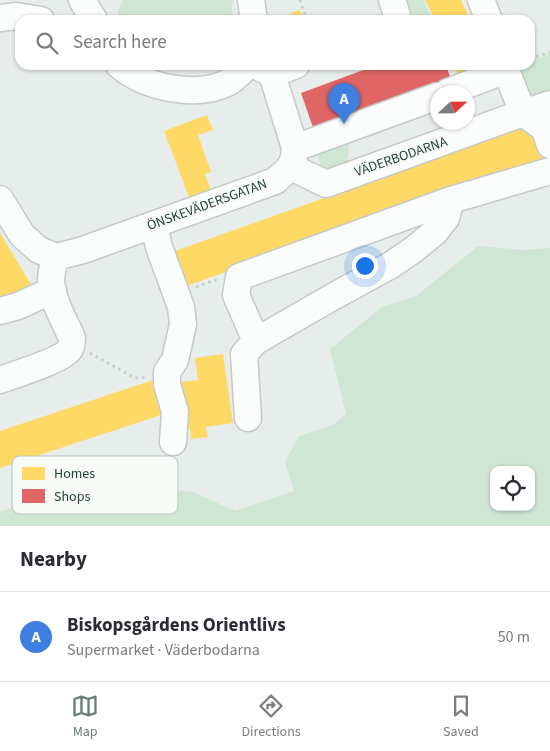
<!DOCTYPE html>
<meta charset="utf-8">
<style>
:root{--surface:#fff;--page:#f7f7f7;--text:#2b2b33;--muted:#7c7c81;--line:#e1e1e2;--accent:#687e74}
body{margin:0;font-family:"Source Sans 3",sans-serif;background:var(--page);color:var(--text)}
.controls{position:absolute;right:15px;bottom:15px;display:grid;overflow:hidden;border-radius:10px;box-shadow:0 1px 4px #0004}
.controls button{width:45px;height:45px;display:grid;place-items:center;padding:0;border:0;border-bottom:1px solid var(--line);background:var(--surface);color:var(--text);font:25px sans-serif}
.compass{position:absolute;left:430px;top:85px;width:45px;height:45px;border-radius:50%;background:var(--surface);box-shadow:0 1px 4px #0004;rotate:68deg}
.you{position:absolute;left:364px;top:265px;width:18px;height:18px;margin:-12px;border:4px solid #fff;border-radius:50%;background:#1a73e8;box-shadow:0 0 0 8px #1a73e833}
.badge{display:grid;place-items:center;width:32px;height:32px;border-radius:50%;background:var(--accent);color:#fff;font-size:16px;font-weight:700}
.pin{position:absolute;translate:-50% -41px;filter:drop-shadow(0 1px 2px #0008)}
.pin::after{content:'';position:absolute;top:26px;width:18px;height:15px;background:inherit;clip-path:polygon(0 0,100% 0,50% 100%)}
.list{margin:0;padding:0;list-style:none}
h2{display:flex;justify-content:space-between;align-items:center;height:65px;margin:0;padding:0 20px;font-size:21px}
h2 small{font-size:16px;font-weight:400;color:var(--muted)}
.list li{display:grid;grid-template-columns:32px 1fr auto;gap:15px;align-items:center;box-sizing:border-box;height:90px;padding:0 20px;border-top:1px solid var(--line)}
.list b{display:block;font-size:19px;white-space:nowrap}
.list p{margin:0;font-size:16px;white-space:nowrap;color:var(--muted)}
.list em{font-size:16px;font-style:normal;color:var(--muted)}
.icon{flex:none;width:28px;height:28px;fill:none;stroke:currentColor;stroke-width:2;stroke-linecap:round;stroke-linejoin:round}
.map{position:relative;flex:none;width:550px;height:526px;overflow:hidden}
.search{position:absolute;background:var(--surface);box-shadow:0 1px 4px #0004;left:15px;right:15px;top:15px;height:55px;display:flex;align-items:center;gap:12px;box-sizing:border-box;padding:0 18px;border-radius:15px;color:var(--muted);font-size:19px}
.sheet{height:155px;background:var(--surface)}
nav{display:flex;justify-content:space-around;align-items:center;box-sizing:border-box;height:70px;border-top:1px solid var(--line);background:var(--surface);font-size:14px;color:var(--muted)}
nav a{display:grid;justify-items:center;gap:2px}
nav .on{color:var(--accent)}
.map>svg:first-child{display:block}
.green{fill:#d0e6d4;fill-rule:evenodd}
.homes{fill:#ffd966}
.shops{fill:#e06666}
.lines{fill:none;stroke-linecap:round;stroke-linejoin:round}
.minor-casing{stroke:#c4cac7;stroke-width:29}
.path{stroke:#c6cfca;stroke-width:3;stroke-dasharray:2.5 4;stroke-linecap:butt}
.minor{stroke:#fbfcfc;stroke-width:26}
.labels{text-anchor:middle;dominant-baseline:central;stroke-width:5;stroke-linejoin:round;paint-order:stroke}
.street-label{font-size:14px;fill:#234335;stroke:#f7fbf8}
.key{fill:#f7fbf8;stroke:#b7c4be;stroke-width:1}
.key-label{font-size:14px;fill:#234335}
</style>
<div class="map">
<svg width="550" height="526" viewBox="0 0 550 526">
<rect width="100%" height="100%" fill="#e7edea"/>
<path class="green" d="M123,0H233L231,20H119L118,10Z
M406,0H423L432,18H429L413,15Z
M550,54V94L529,102L514,66L530,65V61Z
M349,139L348,168L322,170L316,151Z
M478,246L524,250L550,248V526H0V512L59,489L135,486L193,492L235,511L294,491L285,462L298,437L334,424L346,414L330,349L382,307L416,296ZM494,470H531V507H494Z"/>
<path class="homes" d="M425,0H461L471,20H435Z
M300,10L304,20H294L291,13Z
M453,65H490L459,77Z
M207,115L213,130L198,135L211,172L205,174L211,189L189,197L164,131Z
M532,124L544,158L187,286L175,251Z
M0,233L33,288L0,303Z
M223,354L233,423L206,427L208,437L191,439L190,429L180,430L173,383L198,380L195,358Z
M159,378L170,412L0,468V431Z"/>
<path class="shops" d="M377,65H446L453,85L316,136L301,93Z"/>
<g class="lines">
<defs>
<path id="minor" d="M82,0L94,20
M251,0L254,20
M392,0L397,15L396,20
M481,0L489,20
M0,18L16,16L41,20
M119,65C145,88 196,98 227,83C235,79 242,71 248,65
M255,65L272,74L296,65
M523,113L545,129L550,145
M523,113L550,104
M295,148L438,96
M291,167L326,184L523,113L506,70L448,92
M0,199L22,235L39,250L56,257L83,250L275,181C288,169 294,167 295,148L272,74
M451,200L446,218L435,232L413,250L391,265L336,295L256,341L236,295L239,277L451,200L550,171
M154,225L159,247L181,307L183,324L175,360L167,372V384L175,412L173,442
M0,311L18,306L53,290
M0,380C14,375 62,360 69,350C72,347 72,342 72,338C65,322 51,298 51,281C51,273 53,265 56,257
M248,418L244,354L256,341"/>
</defs>
<use href="#minor" class="minor-casing"/>
<path class="path" d="M300,0L307,20
M530,59L550,52
M196,287L218,279
M90,353L135,378L147,377"/>
<use href="#minor" class="minor"/>
</g>
<g class="labels">
<g class="street-label">
<text transform="translate(401 157) rotate(-19)">VÄDERBODARNA</text>
<text transform="translate(207 205) rotate(-20)">ÖNSKEVÄDERSGATAN</text>
</g>
</g>
<rect x="12" y="456" width="166" height="58" rx="8" class="key"/>
<rect x="22" y="467" width="23" height="13" fill="#ffd966"/>
<rect x="22" y="489" width="23" height="14" fill="#e06666"/>
<g class="key-label">
<text x="54" y="478">Homes</text>
<text x="54" y="501">Shops</text>
</g>
</svg>
<div class="controls">
<button><svg class="icon" aria-label="locate" viewBox="0 0 24 24"><circle cx="12" cy="12" r="6"/><path d="M12 2v4M12 18v4M2 12h4M18 12h4"/></svg></button>
</div>
<svg class="compass" viewBox="-18 -18 36 36"><path d="M0-13l5 13h-10z" fill="#e53935"/><path d="M0 13l5-13h-10z" fill="#7c7c81"/></svg>
<div class="you"></div>
<div class="pin badge" style="left:344px;top:124px;background:#3f7fe0">A</div>
<div class="search"><svg class="icon" aria-label="search" viewBox="0 0 24 24"><circle cx="10" cy="10" r="6"/><path d="M15 15l6 6"/></svg>Search here</div>
</div>
<section class="sheet">
<h2>Nearby<small></small></h2>
<ul class="list">
<li><span class="badge" style="background:#3f7fe0">A</span><div><b>Biskopsgårdens Orientlivs</b><p>Supermarket · Väderbodarna</p></div><em>50 m</em></li>
</ul>
</section>
<nav>
<a class="on"><svg class="icon" aria-label="map" viewBox="0 0 24 24"><path d="M3 6l6-2 6 2 6-2v14l-6 2-6-2-6 2zM9 4v14M15 6v14"/></svg>Map</a>
<a><svg class="icon" aria-label="directions" viewBox="0 0 24 24"><path d="M12 3l9 9-9 9-9-9zM9 14v-3h6M13 9l2 2-2 2"/></svg>Directions</a>
<a><svg class="icon" aria-label="saved" viewBox="0 0 24 24"><path d="M7 4h10v16l-5-4-5 4z"/></svg>Saved</a>
</nav>
